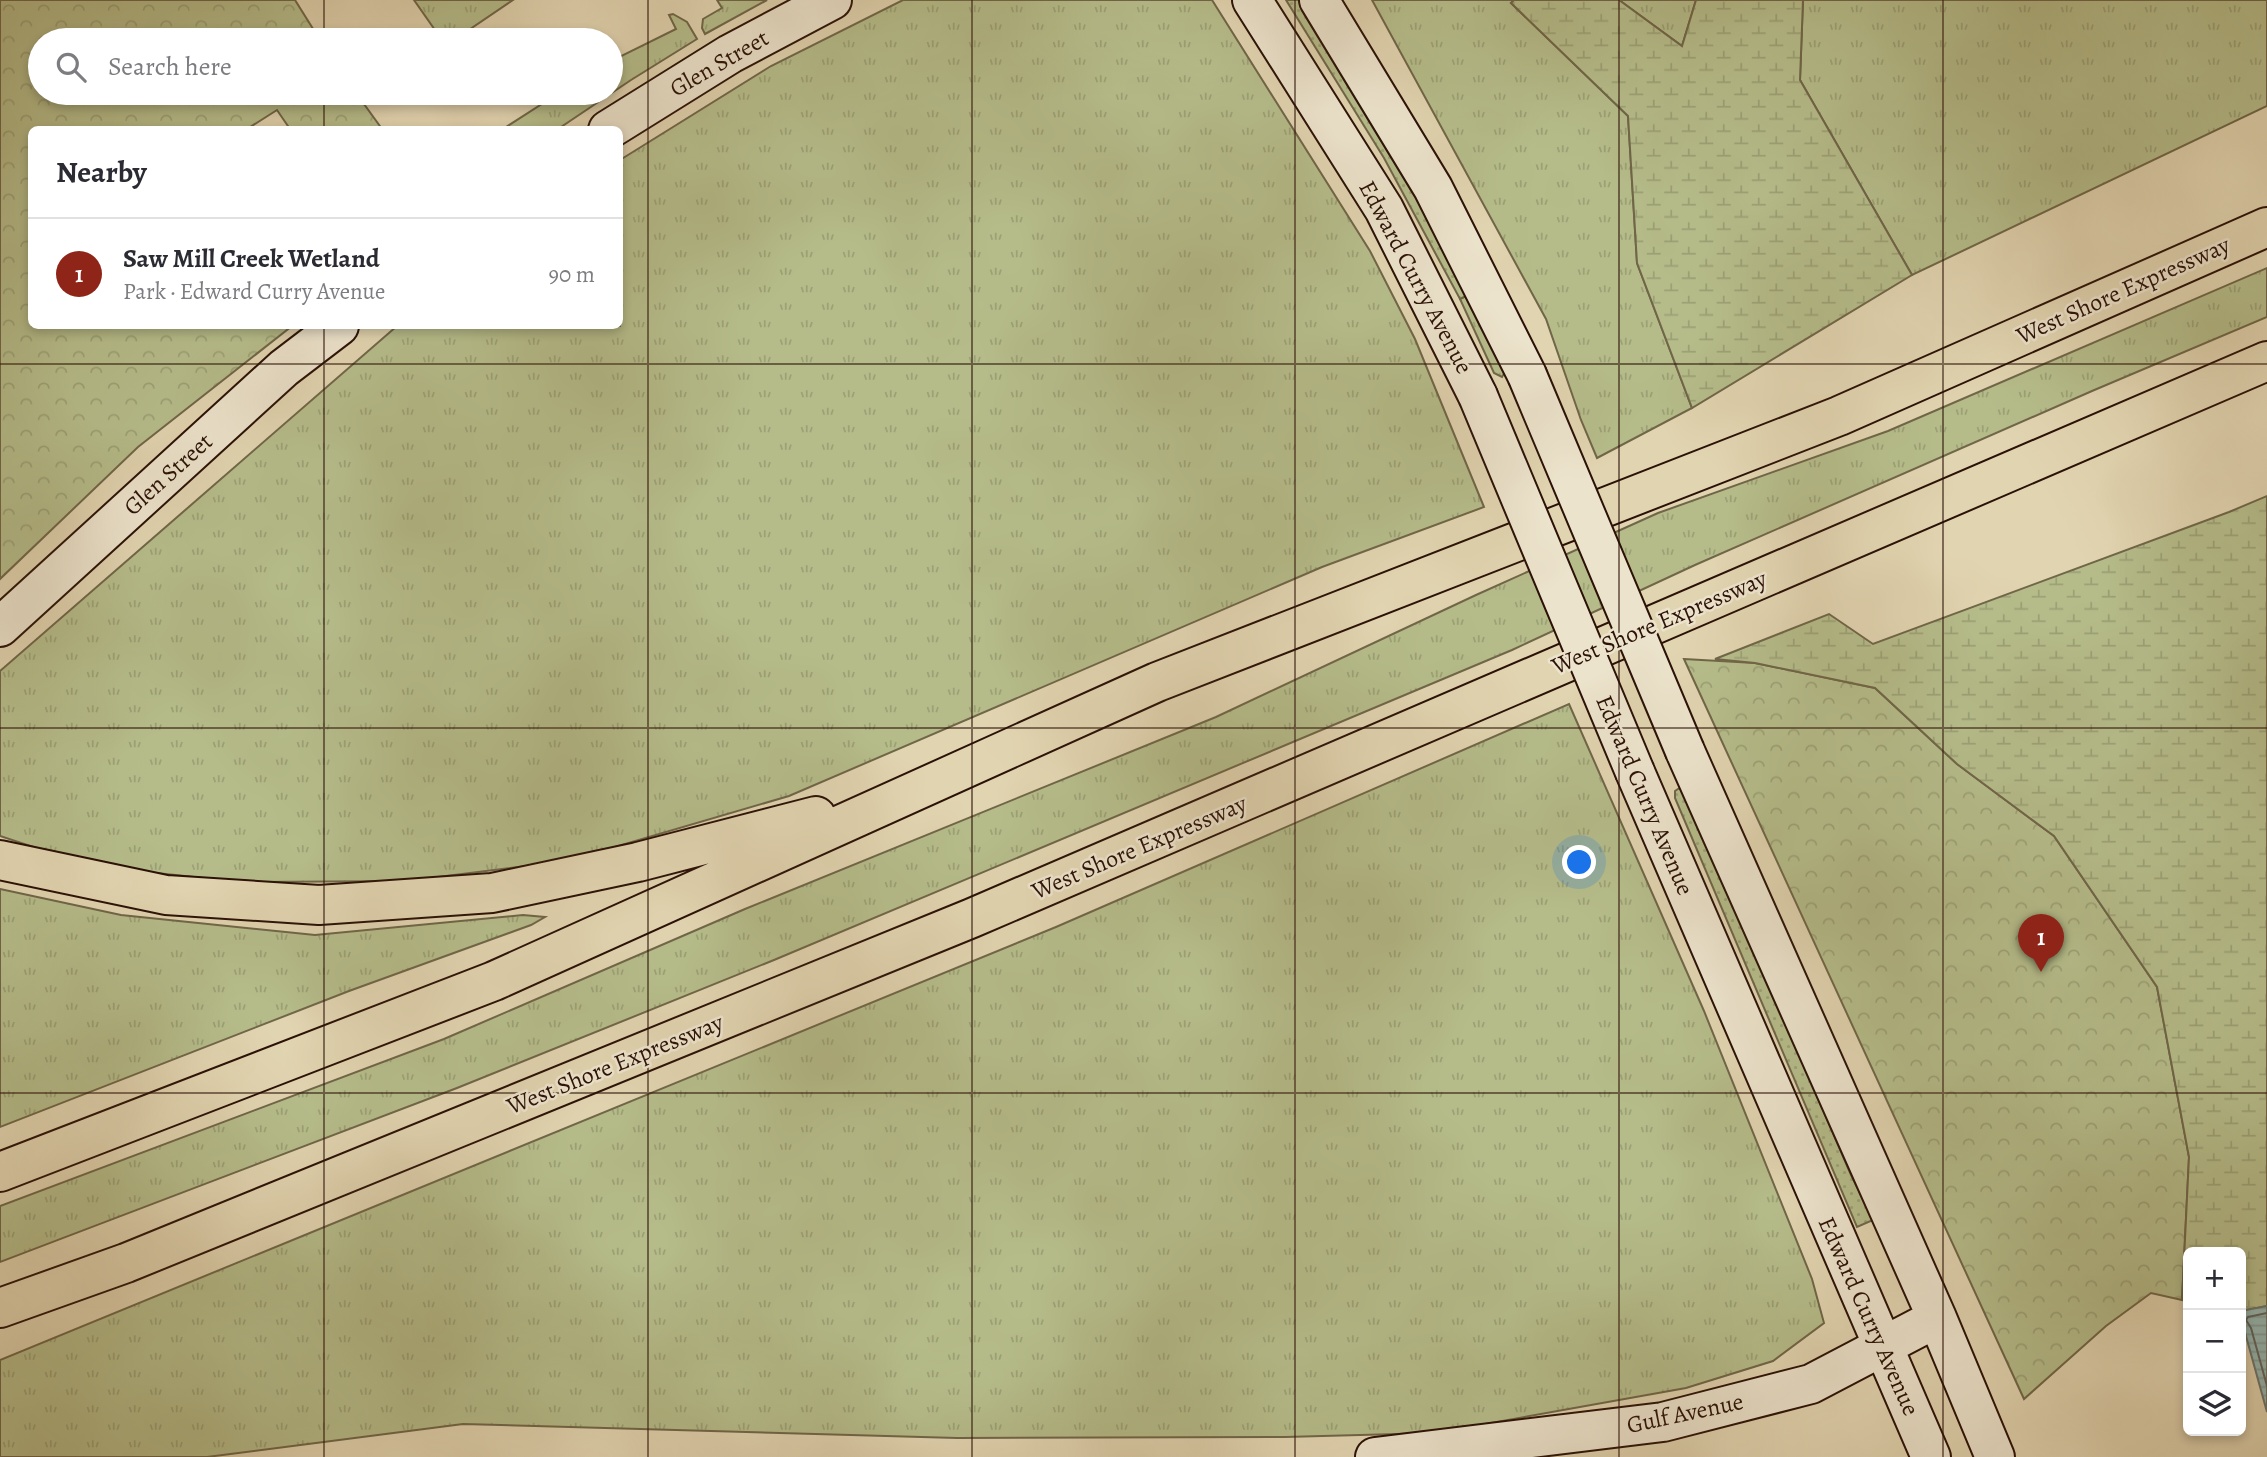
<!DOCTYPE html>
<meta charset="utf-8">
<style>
:root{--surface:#fff;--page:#f7f7f7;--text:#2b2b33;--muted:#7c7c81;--line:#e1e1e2;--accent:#8f2418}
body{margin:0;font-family:Alegreya,serif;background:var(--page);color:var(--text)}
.controls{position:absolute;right:21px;bottom:21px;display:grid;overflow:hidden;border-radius:10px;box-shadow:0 4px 10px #0003}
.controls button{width:63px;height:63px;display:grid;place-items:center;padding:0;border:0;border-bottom:2px solid var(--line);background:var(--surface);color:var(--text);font:35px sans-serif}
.you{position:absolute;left:1580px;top:863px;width:24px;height:24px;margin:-18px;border:5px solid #fff;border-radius:50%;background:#1a73e8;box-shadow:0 0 0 10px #1a73e833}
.badge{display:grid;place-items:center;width:46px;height:46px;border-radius:50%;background:var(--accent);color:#fff;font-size:23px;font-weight:700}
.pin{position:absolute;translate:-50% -58px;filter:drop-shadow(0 2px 4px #0008)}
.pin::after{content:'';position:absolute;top:37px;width:24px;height:21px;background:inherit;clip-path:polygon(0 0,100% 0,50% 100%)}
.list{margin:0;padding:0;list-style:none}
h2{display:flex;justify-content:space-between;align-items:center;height:91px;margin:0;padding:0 28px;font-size:30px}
h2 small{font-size:23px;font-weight:400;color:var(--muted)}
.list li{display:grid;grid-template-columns:46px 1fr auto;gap:21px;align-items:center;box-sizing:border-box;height:112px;padding:0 28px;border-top:2px solid var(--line)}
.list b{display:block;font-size:26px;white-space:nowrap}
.list p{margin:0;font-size:23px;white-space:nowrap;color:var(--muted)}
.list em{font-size:23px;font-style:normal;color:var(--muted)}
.icon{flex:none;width:38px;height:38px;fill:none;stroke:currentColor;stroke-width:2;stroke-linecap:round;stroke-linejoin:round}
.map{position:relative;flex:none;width:2267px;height:1457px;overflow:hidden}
.search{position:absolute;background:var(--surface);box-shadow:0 4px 10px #0003;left:28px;top:28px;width:595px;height:77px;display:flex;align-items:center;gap:18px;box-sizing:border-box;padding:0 24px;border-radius:38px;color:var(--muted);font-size:26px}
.panel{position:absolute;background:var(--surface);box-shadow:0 4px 10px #0003;left:28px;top:126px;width:595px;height:203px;border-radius:10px}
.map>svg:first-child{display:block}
.grass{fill:url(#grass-tufts);stroke:#706648;stroke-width:2}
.forest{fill:url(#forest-crowns);stroke:#706648;stroke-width:2}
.wetland{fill:url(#wetland-marsh);stroke:#706648;stroke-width:2}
.garden{fill:url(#garden-dots);stroke:#706648;stroke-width:2}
.water{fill:url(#water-rules);stroke:#6b756e;stroke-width:2}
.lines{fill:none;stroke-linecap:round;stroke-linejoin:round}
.shore{stroke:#60645c;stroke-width:2}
.secondary-casing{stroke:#2b1107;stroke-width:42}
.highway-casing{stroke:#2b1107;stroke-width:42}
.secondary{stroke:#ece3cc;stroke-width:38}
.highway{stroke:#e1d4b0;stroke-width:38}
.secondary-bridge-casing{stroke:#2b1107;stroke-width:42;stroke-linecap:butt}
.secondary-bridge{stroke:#ece3cc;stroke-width:38}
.grid{fill:none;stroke:#2b1107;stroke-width:2;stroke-opacity:0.55}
.labels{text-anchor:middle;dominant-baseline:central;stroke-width:5;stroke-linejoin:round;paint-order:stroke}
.street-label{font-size:24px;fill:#2b1107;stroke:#ece3cc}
</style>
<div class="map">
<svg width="2267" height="1457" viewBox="0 0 2267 1457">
<defs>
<pattern id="grass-tufts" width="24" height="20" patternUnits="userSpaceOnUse" patternTransform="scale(1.75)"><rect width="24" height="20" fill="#b5bc8a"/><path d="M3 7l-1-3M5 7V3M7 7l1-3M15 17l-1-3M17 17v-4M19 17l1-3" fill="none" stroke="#9ca176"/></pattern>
<pattern id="forest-crowns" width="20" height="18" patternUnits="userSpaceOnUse" patternTransform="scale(1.75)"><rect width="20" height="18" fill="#b5bc8a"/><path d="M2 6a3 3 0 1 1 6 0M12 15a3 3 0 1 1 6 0" fill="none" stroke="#9ca176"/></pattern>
<pattern id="wetland-marsh" width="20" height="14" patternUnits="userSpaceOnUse" patternTransform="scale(1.75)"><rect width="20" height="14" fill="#b5bc8a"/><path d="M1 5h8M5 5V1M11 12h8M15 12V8" fill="none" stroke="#9ca176"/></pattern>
<pattern id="garden-dots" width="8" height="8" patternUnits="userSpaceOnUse" patternTransform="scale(1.75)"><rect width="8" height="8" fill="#b5bc8a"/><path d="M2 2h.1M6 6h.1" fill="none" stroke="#9ca176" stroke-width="1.8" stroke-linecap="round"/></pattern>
<pattern id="water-rules" width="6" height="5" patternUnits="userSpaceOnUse" patternTransform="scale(1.75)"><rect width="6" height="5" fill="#95b7b2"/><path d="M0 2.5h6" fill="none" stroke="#819c98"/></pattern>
</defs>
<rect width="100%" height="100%" fill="#e1d4b0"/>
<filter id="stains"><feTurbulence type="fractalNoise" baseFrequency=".00286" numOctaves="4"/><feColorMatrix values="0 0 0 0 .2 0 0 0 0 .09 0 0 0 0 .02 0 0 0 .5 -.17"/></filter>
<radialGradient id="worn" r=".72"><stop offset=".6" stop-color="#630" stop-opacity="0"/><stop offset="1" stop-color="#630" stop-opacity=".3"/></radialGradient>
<path class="grass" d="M414,0H513L454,40H442Z
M717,0H767L705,34L702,28L703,19L722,8Z
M903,0H1212L1370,251L1415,339L1484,507L1322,567L789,796L567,861L406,881L241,882L91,866L0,836V671L397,326H620V160L771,66Z
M1372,0H1514L1511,3L1628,116L1637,263L1692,408L1597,458L1581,420L1546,319Z
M1619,0H1696L1682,46Z
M1803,0H2267V106L1912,275L1800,80Z
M673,14L687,22L697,39L631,80L558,129H503L559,93H611V61L676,29L669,15Z
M2267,268V317L2092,391L1695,565L1512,650L774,960L457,1088L0,1262V1206L444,1039L745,909L1216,717L1476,595L1658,513L1888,431Z
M1470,294L1505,372L1502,377L1494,373L1460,299Z
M1569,704L1704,1011L1812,1279L1824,1323L1773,1361L1686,1388L1435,1433L1285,1437L957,1438L463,1424L207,1457H0V1360L1056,927Z
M0,889L121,915L315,935L523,915L545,917L531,925L349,991L0,1127Z"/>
<path class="forest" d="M0,0H295L320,40H40V93H356L382,129H290L277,110L247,129L32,130V326H292L138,447L0,579Z
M1684,659L1755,663L1875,688L1957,764L2054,836L2157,987L2189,1157L2182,1300L2151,1293L2106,1326L2024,1399Z"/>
<path class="wetland" d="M1514,0H1619L1682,46L1696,0H1803L1800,80L1912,275L1692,408L1637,263L1628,116L1511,3Z
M2267,496V1306L2241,1311V1252H2188V1301L2182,1300L2189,1157L2157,987L2054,836L1957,764L1875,688L1755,663L1715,659L1829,614L1873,644L2229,512Z"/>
<path class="garden" d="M1286,0H1305L1370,108L1470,294L1460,299L1384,158Z
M1681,787L1686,792L1851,1175L1873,1220L1857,1227L1675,798V791Z"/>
<path class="water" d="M2267,1306V1412L2241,1318V1311Z"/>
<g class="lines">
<path class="shore" d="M2267,1313L2248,1317L2246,1320L2251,1328L2267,1386"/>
<defs>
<path id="secondary" d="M1252,0L1384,209L1478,396
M1319,0L1433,188L1527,375
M608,130L730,54L832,0
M0,627L284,368L339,326
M1685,751L1937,1318L1995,1457
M1635,772L1931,1457
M1375,1457L1663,1422L1811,1384L1937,1318"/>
<path id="highway" d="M0,860L166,895L319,905L492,893L638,862L816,816
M0,1172L494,981L1157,682L1839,416L2267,227
M0,1308L126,1263L972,918L2267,361"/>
</defs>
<use href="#secondary" class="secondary-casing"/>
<use href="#highway" class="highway-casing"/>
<use href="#secondary" class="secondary"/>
<use href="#highway" class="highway"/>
<defs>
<path id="secondary-bridge" d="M1527,375L1685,751
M1478,396L1635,772"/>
</defs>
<use href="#secondary-bridge" class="secondary-bridge-casing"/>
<use href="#secondary-bridge" class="secondary-bridge"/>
</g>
<path class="grid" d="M324,0V40M648,0V1457M972,0V1457M1295,0V1457M1619,0V1457M1943,0V1457M324,93V130M324,326V1457M0,364H2267M0,728H2267M0,1093H2267"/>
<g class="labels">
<g class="street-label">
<text transform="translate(719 63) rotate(-30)">Glen Street</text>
<text transform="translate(1416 277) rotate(62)">Edward Curry Avenue</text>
<text transform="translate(2123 290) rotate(-24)">West Shore Expressway</text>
<text transform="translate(168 474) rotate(-42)">Glen Street</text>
<text transform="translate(1659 622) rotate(-23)">West Shore Expressway</text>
<text transform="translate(1645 795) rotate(67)">Edward Curry Avenue</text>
<text transform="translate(1139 847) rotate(-23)">West Shore Expressway</text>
<text transform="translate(615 1064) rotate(-22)">West Shore Expressway</text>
<text transform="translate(1869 1316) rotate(66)">Edward Curry Avenue</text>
<text transform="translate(1685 1413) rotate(-12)">Gulf Avenue</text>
</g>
</g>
<rect width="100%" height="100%" filter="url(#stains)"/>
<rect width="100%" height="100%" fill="url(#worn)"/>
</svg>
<div class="controls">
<button>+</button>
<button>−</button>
<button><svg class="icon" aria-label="layers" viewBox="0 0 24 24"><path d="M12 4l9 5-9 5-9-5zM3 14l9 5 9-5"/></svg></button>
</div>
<div class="you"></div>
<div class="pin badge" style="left:2041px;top:972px">1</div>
<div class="search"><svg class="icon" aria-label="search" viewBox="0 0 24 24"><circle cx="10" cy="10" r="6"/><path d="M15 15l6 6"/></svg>Search here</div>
<section class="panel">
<h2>Nearby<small></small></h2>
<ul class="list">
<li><span class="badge">1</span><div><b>Saw Mill Creek Wetland</b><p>Park · Edward Curry Avenue</p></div><em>90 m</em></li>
</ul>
</section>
</div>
